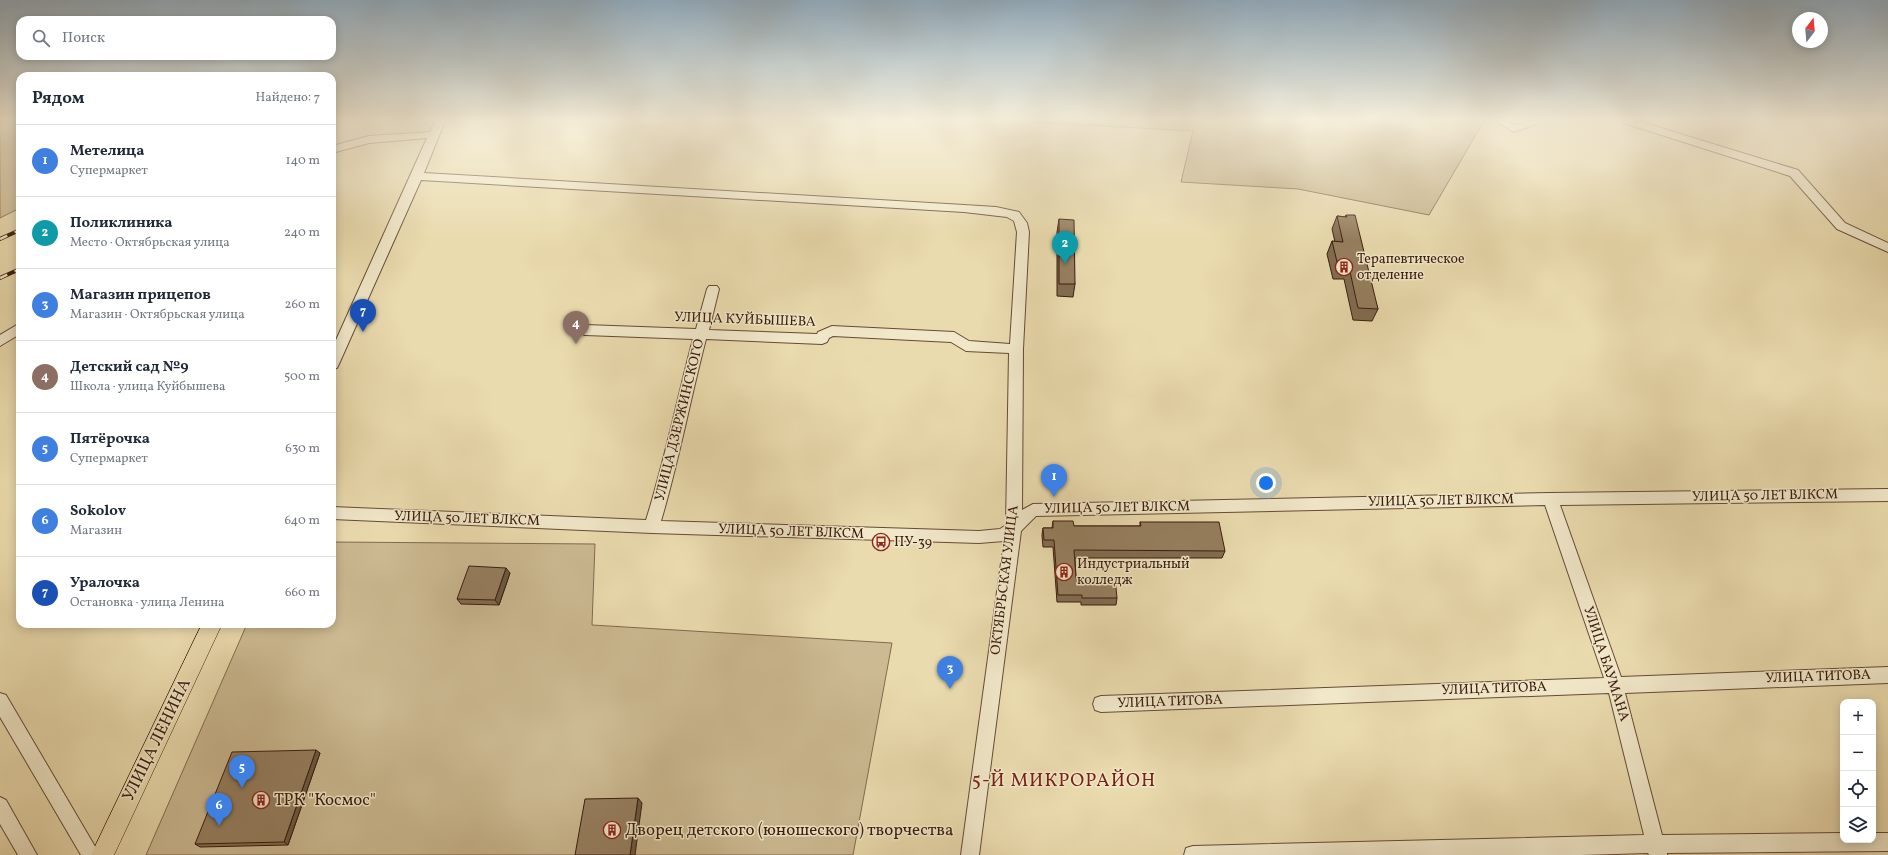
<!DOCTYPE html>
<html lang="ru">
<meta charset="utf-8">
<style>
:root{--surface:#fff;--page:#f6f6f7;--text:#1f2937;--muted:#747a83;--line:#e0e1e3;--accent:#8f2418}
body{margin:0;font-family:Vollkorn,serif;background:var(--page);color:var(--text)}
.controls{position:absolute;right:12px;bottom:12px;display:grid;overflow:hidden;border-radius:8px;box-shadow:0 2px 10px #0003}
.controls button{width:36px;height:36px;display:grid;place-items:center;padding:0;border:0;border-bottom:1px solid var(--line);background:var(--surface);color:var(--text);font:20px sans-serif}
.compass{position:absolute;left:1792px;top:12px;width:36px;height:36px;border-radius:50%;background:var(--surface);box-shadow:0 2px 10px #0003;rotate:16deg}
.you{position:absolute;left:1266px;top:483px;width:14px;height:14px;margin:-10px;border:3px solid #fff;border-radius:50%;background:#1a73e8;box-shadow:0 0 0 6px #1a73e833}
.badge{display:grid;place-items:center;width:26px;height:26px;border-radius:50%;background:var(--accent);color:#fff;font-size:13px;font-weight:700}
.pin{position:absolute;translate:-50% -33px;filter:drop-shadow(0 1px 2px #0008)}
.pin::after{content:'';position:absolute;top:21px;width:14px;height:12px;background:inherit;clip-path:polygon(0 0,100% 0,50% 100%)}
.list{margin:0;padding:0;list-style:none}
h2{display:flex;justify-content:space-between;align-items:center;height:52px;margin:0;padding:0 16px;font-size:17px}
h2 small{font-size:13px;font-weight:400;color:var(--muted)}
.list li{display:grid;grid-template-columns:26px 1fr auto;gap:12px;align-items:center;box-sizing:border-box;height:72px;padding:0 16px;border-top:1px solid var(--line)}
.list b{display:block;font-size:15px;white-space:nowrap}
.list p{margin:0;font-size:13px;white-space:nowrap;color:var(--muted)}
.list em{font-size:13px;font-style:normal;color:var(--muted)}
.icon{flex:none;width:22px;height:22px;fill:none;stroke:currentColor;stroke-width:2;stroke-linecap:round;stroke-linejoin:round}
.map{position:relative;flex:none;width:1888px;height:855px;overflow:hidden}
.search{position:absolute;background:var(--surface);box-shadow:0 2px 10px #0003;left:16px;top:16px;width:320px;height:44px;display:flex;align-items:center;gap:10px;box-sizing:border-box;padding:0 14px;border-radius:12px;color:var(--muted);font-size:15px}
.panel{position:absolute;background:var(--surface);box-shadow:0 2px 10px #0003;left:16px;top:72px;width:320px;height:556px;border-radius:12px}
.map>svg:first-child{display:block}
.green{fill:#ccba92;stroke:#836a4f}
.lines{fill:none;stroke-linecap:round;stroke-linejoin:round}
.minor-casing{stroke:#664b34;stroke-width:2}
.major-casing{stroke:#3a1b0c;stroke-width:1}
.minor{fill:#f1e8ca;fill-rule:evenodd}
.major{fill:#eadbae;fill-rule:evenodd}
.rail-casing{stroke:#3a1b0c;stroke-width:4}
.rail{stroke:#f1e8ca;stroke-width:2.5;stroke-dasharray:8;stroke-linecap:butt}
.wall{fill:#816d53;stroke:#3a1b0c}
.shaded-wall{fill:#695943;stroke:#3a1b0c}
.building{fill:#967f60;stroke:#3a1b0c}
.labels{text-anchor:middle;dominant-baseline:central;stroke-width:3;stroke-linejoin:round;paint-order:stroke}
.poi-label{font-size:14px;fill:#3a1b0c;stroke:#f1e8ca;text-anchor:start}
.street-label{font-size:14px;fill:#3a1b0c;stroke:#f1e8ca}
.near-street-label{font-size:17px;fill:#3a1b0c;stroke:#f1e8ca}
.near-poi-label{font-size:17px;fill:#3a1b0c;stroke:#f1e8ca;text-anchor:start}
.near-quarter-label{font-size:19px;letter-spacing:1px;fill:#7a1f14;stroke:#f1e8ca}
</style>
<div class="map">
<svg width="1888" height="855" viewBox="0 0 1888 855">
<rect width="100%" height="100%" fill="#eadbae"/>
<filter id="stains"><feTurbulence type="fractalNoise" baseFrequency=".005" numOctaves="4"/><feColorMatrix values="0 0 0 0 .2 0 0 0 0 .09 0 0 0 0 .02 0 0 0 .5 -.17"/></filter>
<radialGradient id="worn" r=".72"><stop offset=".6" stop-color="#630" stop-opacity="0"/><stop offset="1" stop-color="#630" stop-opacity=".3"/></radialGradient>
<path class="green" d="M0,121H20V208L0,218Z
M1009,121H1484L1429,215L1298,189L1181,182L1193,131Z
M332,542L595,544L592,625L892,643L853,855H146L247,624H332Z"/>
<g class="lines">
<defs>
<path id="minor" d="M435,121H445L424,173L964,205L996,207L1019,212L1027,223L1029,232L1023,349L1022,510L1033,504L1550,493L1888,489V501L1560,505L1621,677L1888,667V683L1625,693L1662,835L1843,833V840H1873V833H1888V851L1667,853V855H1649L1648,853L1581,855H1184L1186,848L1193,846L1644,835L1609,693L1101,712L1095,710L1093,704L1095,698L1101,696L1604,678L1545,505L1036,516L1021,531L979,855H961L1004,541L979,543L652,533L332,519V507L646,520C665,460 677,399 693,339L585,335L580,333L579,330L580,327L585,325L696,329L707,289L709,286H717L719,289L709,330L817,334L818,332L832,326L954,332L969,341L1010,344L1017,232L1014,221L1007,217L964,212L421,180L339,364L337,368L332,369V349L427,138L369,143L332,153V146L369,136L430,132ZM833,336L951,342L966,351L1009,353L1006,525L1000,529L979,531L661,521C679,461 690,400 706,339L822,344L827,342L829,338Z
M1495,121H1507L1515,125L1526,121H1540L1539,123L1514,132Z
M1623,121H1638L1798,170L1845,223L1888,243V252L1837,229L1790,176L1624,123Z
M20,323V334L0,346V335Z
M0,693L6,695L100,855H81L0,717Z
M0,797L6,800L37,855H18L0,824Z"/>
<path id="major" d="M202,624H222L114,855H91Z"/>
</defs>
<use href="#minor" class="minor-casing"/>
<use href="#major" class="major-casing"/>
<use href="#minor" class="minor"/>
<use href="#major" class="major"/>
<defs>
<path id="rail" d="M0,239L20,230
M0,278L20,269"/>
</defs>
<use href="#rail" class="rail-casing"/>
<use href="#rail" class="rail"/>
</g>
<path class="wall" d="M1346,215L1378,309L1372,321L1353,320L1344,279H1333L1327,254L1332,241L1335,242L1332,229L1337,216L1345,217Z
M1059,219L1075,284L1073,297L1057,296V232Z
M1053,521L1074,526H1140V522L1225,551L1222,558H1075L1076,578L1117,598L1116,605H1081V602H1057L1053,547H1043L1042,535L1043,528H1052Z
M510,573L499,605L461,604L457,599Z
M320,753L288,845L200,847L195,844Z"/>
<path class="shaded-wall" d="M506,568L510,573L499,605L495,600Z
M316,750L320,753L288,845L284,842Z
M638,798L642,803L635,855H630Z"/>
<path class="building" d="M1346,215H1355L1378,309L1358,308L1349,267L1338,266L1332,241L1343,242L1337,216L1347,217Z
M1059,219L1074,220L1075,284H1059Z
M1053,521H1073L1074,526H1141L1140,522H1219L1225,551L1074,550L1076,578H1115L1117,598H1082V595H1058L1054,540H1044L1043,528H1053Z
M469,566L506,568L495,600L457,599Z
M316,750L284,842L195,844L232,752Z
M638,798L630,855H575L585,799Z"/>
<linearGradient id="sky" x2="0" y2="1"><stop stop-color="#91aabb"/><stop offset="0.5" stop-color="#f6efdb"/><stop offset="1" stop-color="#f6efdb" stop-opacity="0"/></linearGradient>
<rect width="1888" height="240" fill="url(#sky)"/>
<defs>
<symbol id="building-ring" viewBox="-11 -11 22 22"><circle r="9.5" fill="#f1e8ca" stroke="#8f2418" stroke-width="1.5"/><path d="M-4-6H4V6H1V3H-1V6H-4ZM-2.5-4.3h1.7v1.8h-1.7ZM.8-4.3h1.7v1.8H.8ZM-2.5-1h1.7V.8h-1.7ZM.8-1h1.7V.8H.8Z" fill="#8f2418"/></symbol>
<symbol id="bus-ring" viewBox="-11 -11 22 22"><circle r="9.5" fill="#f1e8ca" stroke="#8f2418" stroke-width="1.5"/><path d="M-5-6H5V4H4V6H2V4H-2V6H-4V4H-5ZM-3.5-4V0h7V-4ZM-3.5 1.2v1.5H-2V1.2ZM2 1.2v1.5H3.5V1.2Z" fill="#8f2418"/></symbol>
</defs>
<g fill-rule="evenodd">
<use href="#building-ring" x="1334" y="257" width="20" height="20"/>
<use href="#bus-ring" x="871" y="532" width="20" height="20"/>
<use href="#building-ring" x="1054" y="562" width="20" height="20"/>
<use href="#building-ring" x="251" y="790" width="20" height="20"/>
<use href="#building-ring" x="602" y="820" width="20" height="20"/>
</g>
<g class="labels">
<g class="poi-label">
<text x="1357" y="259">Терапевтическое<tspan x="1357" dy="16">отделение</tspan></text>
<text x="894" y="542">ПУ-39</text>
<text x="1077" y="564">Индустриальный<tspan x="1077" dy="16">колледж</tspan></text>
</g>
<g class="street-label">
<text transform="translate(745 320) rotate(2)">УЛИЦА КУЙБЫШЕВА</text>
<text transform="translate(680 420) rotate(-76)">УЛИЦА ДЗЕРЖИНСКОГО</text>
<text transform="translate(1765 496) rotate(-1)">УЛИЦА 50 ЛЕТ ВЛКСМ</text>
<text transform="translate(1441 501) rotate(-1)">УЛИЦА 50 ЛЕТ ВЛКСМ</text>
<text transform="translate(1117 508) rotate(-1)">УЛИЦА 50 ЛЕТ ВЛКСМ</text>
<text transform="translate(467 519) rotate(2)">УЛИЦА 50 ЛЕТ ВЛКСМ</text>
<text transform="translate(791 532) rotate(2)">УЛИЦА 50 ЛЕТ ВЛКСМ</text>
<text transform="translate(1005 580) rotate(-83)">ОКТЯБРЬСКАЯ УЛИЦА</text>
<text transform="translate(1606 664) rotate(72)">УЛИЦА БАУМАНА</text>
<text transform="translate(1818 677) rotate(-2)">УЛИЦА ТИТОВА</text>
<text transform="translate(1494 689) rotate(-2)">УЛИЦА ТИТОВА</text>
<text transform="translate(1170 702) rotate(-2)">УЛИЦА ТИТОВА</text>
</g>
<g class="near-street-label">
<text transform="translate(157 740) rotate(-64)">УЛИЦА ЛЕНИНА</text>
</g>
<g class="near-poi-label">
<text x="274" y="800">ТРК "Космос"</text>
<text x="625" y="830">Дворец детского (юношеского) творчества</text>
</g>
<g class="near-quarter-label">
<text x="1064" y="781">5-Й МИКРОРАЙОН</text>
</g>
</g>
<rect width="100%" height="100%" filter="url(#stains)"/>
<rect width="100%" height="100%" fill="url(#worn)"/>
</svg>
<div class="controls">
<button>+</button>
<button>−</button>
<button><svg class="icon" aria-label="locate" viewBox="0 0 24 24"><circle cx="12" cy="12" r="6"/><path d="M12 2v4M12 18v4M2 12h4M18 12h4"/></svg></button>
<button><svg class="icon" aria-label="layers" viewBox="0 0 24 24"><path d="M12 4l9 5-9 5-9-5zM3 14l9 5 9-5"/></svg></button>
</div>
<svg class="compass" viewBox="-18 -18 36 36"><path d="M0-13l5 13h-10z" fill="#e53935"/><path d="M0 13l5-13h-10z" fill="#747a83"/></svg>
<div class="you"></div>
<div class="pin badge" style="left:1054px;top:497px;background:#3f7fe0">1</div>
<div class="pin badge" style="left:1065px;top:264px;background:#0f9aa8">2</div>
<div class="pin badge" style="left:950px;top:689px;background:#3f7fe0">3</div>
<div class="pin badge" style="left:576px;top:344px;background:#8d6e63">4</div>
<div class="pin badge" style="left:242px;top:788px;background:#3f7fe0">5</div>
<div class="pin badge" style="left:219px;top:826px;background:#3f7fe0">6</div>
<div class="pin badge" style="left:363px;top:332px;background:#1a4fb4">7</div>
<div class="search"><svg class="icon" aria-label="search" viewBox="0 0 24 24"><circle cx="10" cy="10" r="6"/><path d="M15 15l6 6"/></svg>Поиск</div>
<section class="panel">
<h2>Рядом<small>Найдено: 7</small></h2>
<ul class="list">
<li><span class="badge" style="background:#3f7fe0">1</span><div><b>Метелица</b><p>Супермаркет</p></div><em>140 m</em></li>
<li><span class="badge" style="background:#0f9aa8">2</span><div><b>Поликлиника</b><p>Место · Октябрьская улица</p></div><em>240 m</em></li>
<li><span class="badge" style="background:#3f7fe0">3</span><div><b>Магазин прицепов</b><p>Магазин · Октябрьская улица</p></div><em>260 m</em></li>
<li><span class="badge" style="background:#8d6e63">4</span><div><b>Детский сад №9</b><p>Школа · улица Куйбышева</p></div><em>500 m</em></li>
<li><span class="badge" style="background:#3f7fe0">5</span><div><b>Пятёрочка</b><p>Супермаркет</p></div><em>630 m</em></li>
<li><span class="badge" style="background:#3f7fe0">6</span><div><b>Sokolov</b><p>Магазин</p></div><em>640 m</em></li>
<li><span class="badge" style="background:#1a4fb4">7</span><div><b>Уралочка</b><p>Остановка · улица Ленина</p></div><em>660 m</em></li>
</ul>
</section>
</div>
